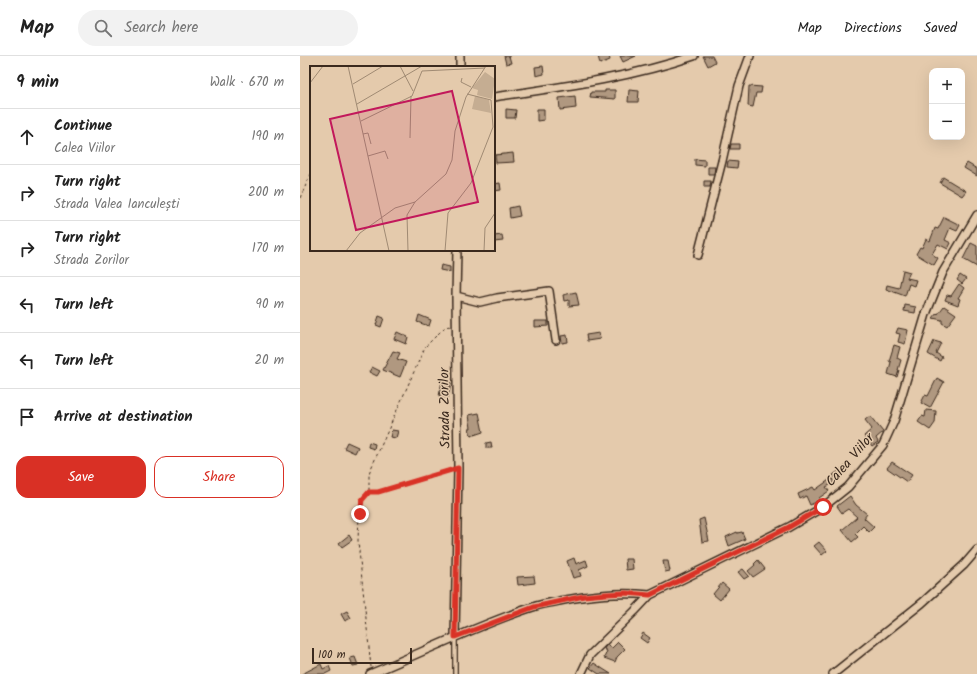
<!DOCTYPE html>
<meta charset="utf-8">
<style>
:root{--surface:#fff;--page:#f2f2f2;--text:#222;--muted:#767676;--line:#e0e0e0;--accent:#d93025}
body{margin:0;font-family:Kalam,sans-serif;background:var(--page);color:var(--text)}
.controls{position:absolute;right:12px;top:12px;display:grid;overflow:hidden;border-radius:8px;box-shadow:0 4px 16px #0002}
.controls button{width:36px;height:36px;display:grid;place-items:center;padding:0;border:0;border-bottom:1px solid var(--line);background:var(--surface);color:var(--text);font:20px sans-serif}
.scale{position:absolute;left:12px;bottom:10px;width:100px;box-sizing:border-box;padding-left:4px;border:2px solid #3b2a1e;border-top:0;font-size:11px;line-height:14px;white-space:nowrap;color:#3b2a1e;-webkit-text-stroke:3px #e4caac;paint-order:stroke}
.stop{position:absolute;width:12px;height:12px;margin:-9px;border:3px solid #d93025;border-radius:50%;background:#fff}
.stop.end{background:#d93025;border-color:#fff;box-shadow:0 1px 4px #0008}
.list{margin:0;padding:0;list-style:none}
h2{display:flex;justify-content:space-between;align-items:center;height:52px;margin:0;padding:0 16px;font-size:17px}
h2 small{font-size:13px;font-weight:400;color:var(--muted)}
.list li{display:grid;grid-template-columns:26px 1fr auto;gap:12px;align-items:center;box-sizing:border-box;height:56px;padding:0 16px;border-top:1px solid var(--line)}
.list b{display:block;font-size:15px;white-space:nowrap}
.list p{margin:0;font-size:13px;white-space:nowrap;color:var(--muted)}
.list em{font-size:13px;font-style:normal;color:var(--muted)}
.actions{display:flex;gap:8px;padding:12px 16px}
.actions a{flex:1;padding:9px 0;border:1px solid var(--accent);border-radius:12px;text-align:center;font-size:14px;color:var(--accent)}
.actions .main{background:var(--accent);color:#fff}
.icon{flex:none;width:22px;height:22px;fill:none;stroke:currentColor;stroke-width:2;stroke-linecap:round;stroke-linejoin:round}
.map{position:relative;flex:none;width:677px;height:618px;overflow:hidden}
header{display:flex;align-items:center;gap:24px;box-sizing:border-box;height:56px;padding:0 20px;background:var(--surface);border-bottom:1px solid var(--line)}
header strong{font-size:19px}
nav{display:flex;gap:22px;margin-inline-start:auto;font-size:14px}
.search{width:280px;height:36px;background:var(--page);display:flex;align-items:center;gap:10px;box-sizing:border-box;padding:0 14px;border-radius:22px;color:var(--muted);font-size:15px}
main{display:flex}
aside{flex:1;background:var(--surface)}
.map>svg:first-child{display:block}
.building{fill:#b09880;stroke:#3b2a1e}
.lines{fill:none;stroke-linecap:round;stroke-linejoin:round}
.lane-casing{stroke:#3b2a1e;stroke-width:6}
.street-casing{stroke:#3b2a1e;stroke-width:10}
.path{stroke:#3b2a1e;stroke-width:1;stroke-dasharray:3 3;stroke-linecap:butt}
.lane{stroke:#e4caac;stroke-width:3.5}
.street{stroke:#e4caac;stroke-width:7}
.route{stroke:#d93025;stroke-width:5}
.labels{text-anchor:middle;dominant-baseline:central;stroke-width:3;stroke-linejoin:round;paint-order:stroke}
.street-label{font-size:14px;fill:#3b2a1e;stroke:#e4caac}
.inset-road{fill:none;stroke:#a08a73;stroke-width:1}
.view{fill:#c2185b;fill-opacity:0.15;stroke:#c2185b;stroke-width:2}
.inset-edge{fill:none;stroke:#3b2a1e;stroke-width:2}
</style>
<header>
<strong>Map</strong>
<div class="search"><svg class="icon" aria-label="search" viewBox="0 0 24 24"><circle cx="10" cy="10" r="6"/><path d="M15 15l6 6"/></svg>Search here</div>
<nav><a>Map</a><a>Directions</a><a>Saved</a></nav>
</header>
<main>
<aside>
<h2>9 min<small>Walk · 670 m</small></h2>
<ul class="list">
<li><svg class="icon" aria-label="ahead" viewBox="0 0 24 24"><path d="M12 20V5M6 11l6-6 6 6"/></svg><div><b>Continue</b><p>Calea Viilor</p></div><em>190 m</em></li>
<li><svg class="icon" aria-label="right" viewBox="0 0 24 24"><path d="M7 20v-9h11M14 6l5 5-5 5"/></svg><div><b>Turn right</b><p>Strada Valea Ianculești</p></div><em>200 m</em></li>
<li><svg class="icon" aria-label="right" viewBox="0 0 24 24"><path d="M7 20v-9h11M14 6l5 5-5 5"/></svg><div><b>Turn right</b><p>Strada Zorilor</p></div><em>170 m</em></li>
<li><svg class="icon" aria-label="left" viewBox="0 0 24 24"><path d="M17 20v-9H6M10 6l-5 5 5 5"/></svg><div><b>Turn left</b></div><em>90 m</em></li>
<li><svg class="icon" aria-label="left" viewBox="0 0 24 24"><path d="M17 20v-9H6M10 6l-5 5 5 5"/></svg><div><b>Turn left</b></div><em>20 m</em></li>
<li><svg class="icon" aria-label="arrive" viewBox="0 0 24 24"><path d="M6 21V4h12l-3 4 3 4H6"/></svg><div><b>Arrive at destination</b></div></li>
</ul>
<div class="actions"><a class="main">Save</a><a>Share</a></div>
</aside>
<div class="map">
<svg width="677" height="618" viewBox="0 0 677 618">
<rect width="100%" height="100%" fill="#e4caac"/>
<filter id="ink" filterUnits="userSpaceOnUse"><feTurbulence type="fractalNoise" baseFrequency=".025" numOctaves="2"/><feDisplacementMap in="SourceGraphic" scale="8" xChannelSelector="R" yChannelSelector="G"/><feConvolveMatrix kernelMatrix="1 2 1 2 8 2 1 2 1" color-interpolation-filters="sRGB"/></filter>
<g filter="url(#ink)">
<path class="building" d="M204,0H209L211,7L206,8Z
M298,0H309L310,4L300,8Z
M320,0H336L323,6Z
M403,0H412L415,6L408,10Z
M243,10L244,18L236,20L235,11Z
M449,30L462,31L461,37H456L453,51L448,50Z
M305,34H315V43L290,41L291,36H305Z
M329,34L339,35L338,46H328Z
M275,40L276,52L260,54L259,42Z
M206,53L216,54L215,62H206Z
M237,53H244V64L237,65Z
M431,88H439V93H430Z
M213,97L214,106L196,107L195,99Z
M395,103L405,104V110L395,109Z
M428,105L438,106L437,112L427,111Z
M667,107L677,113V120L664,112Z
M408,111H415L414,118H408Z
M643,121L666,135L662,140L640,127Z
M404,125H411L410,131H404Z
M200,127L201,134L194,135V128Z
M218,150L220,160L210,162L209,152Z
M644,161L660,169L657,175L650,172L645,184L651,187L648,193L638,188L632,198L638,202L634,209L616,198L620,191L622,192L626,183L630,185L635,172L638,173Z
M202,179L203,185L194,186V180Z
M671,187L677,190V211L663,203Z
M141,209L150,211V216L140,214Z
M603,214L610,216L607,222L616,224L614,230L609,228L605,240L586,233L587,229L599,232Z
M660,219L666,223L662,228L657,224Z
M659,228L664,232L658,242L660,243L658,249L645,244L647,239L651,240Z
M276,236L279,249L269,250V244L264,245L263,239Z
M605,249L616,251L615,257L604,255Z
M644,250L656,258L647,270L642,267V264L633,262L637,257L638,258Z
M119,259L131,264L129,270L117,266Z
M79,260L84,262L81,271L76,269Z
M235,265H248V270L235,271Z
M598,272L608,274L605,288L598,286L600,278L596,277Z
M97,276L108,281L106,288L94,283Z
M299,277L300,283L287,285L286,279Z
M267,279L268,286L262,287L261,280Z
M634,285L641,287L636,297L642,301L640,305L628,298Z
M594,289L600,291L597,302L601,304L598,314H599L597,321L588,318L591,306L589,305Z
M93,295L100,297L97,303L106,306L100,321L83,314Z
M72,311L80,315L77,320L69,316Z
M637,322L644,326L630,352L621,347L625,339L628,340Z
M142,325L151,327L148,342L139,340Z
M626,354L636,355L635,367L630,374L618,366L622,360L625,361Z
M179,357L183,376L171,380L169,372H171L169,359Z
M570,360L583,376L576,382L578,386L572,390L564,380L572,373L565,364Z
M92,374L98,375L96,382L90,381Z
M47,386L58,391L55,397L44,392Z
M69,386L75,388L74,393L68,391Z
M191,386L192,392H186V387Z
M592,406L612,419L607,426L587,412Z
M546,410L548,413L536,423L533,419Z
M532,422L534,427L526,431L529,435L519,442L520,444L510,449L506,440L500,443L498,438L513,431L515,434Z
M550,440L556,449L567,458L564,462L574,471L569,476L563,470L555,478L558,481L552,486L542,474L557,461L548,453L542,457L537,450Z
M404,462L409,485L402,486L399,464Z
M437,476V477L442,476L445,483L429,490L426,481Z
M49,479L52,484L42,491L39,487Z
M519,486L527,495L522,499L514,490Z
M274,502L276,508L286,504L288,510L279,514L281,520L273,522L267,505Z
M325,503H332L333,513L326,514Z
M458,504L465,513L453,521L448,515L455,509L454,508Z
M363,505H368L370,515L365,516Z
M443,513L449,520L444,523L438,516Z
M234,520L235,527L218,529L217,521Z
M422,527L429,533L420,544L413,538Z
M47,555L51,562L45,565L41,558Z
M343,577L350,582L347,587L340,582Z
M318,586L325,593L317,601L315,606L304,602L307,595L304,593L305,591L307,589L312,592Z
M55,601L58,609L53,610L50,602Z
M294,607L303,613L311,618H299L290,612Z
M21,608L23,613L29,610L31,615L25,618H2Z"/>
<g class="lines">
<defs>
<path id="lane" d="M155,618V581"/>
<path id="street" d="M160,11V0
M194,41C261,31 329,22 394,0
M398,199L422,105L439,30L450,0
M156,240L180,246L197,242L249,235L256,284
M155,581L158,412L156,240L157,194
M70,618C124,596 177,569 233,551C241,548 251,547 259,545C291,539 317,536 350,539
M281,618L290,599L335,555L350,539L489,471L523,451L548,431L583,389L594,365L626,258L643,216L677,159
M533,618L622,547L664,509L677,494"/>
</defs>
<use href="#lane" class="lane-casing"/>
<use href="#street" class="street-casing"/>
<path class="path" d="M0,142L11,118
M70,436H79L152,414
M71,611L58,485L59,458L62,444L69,436V417L125,291L145,271L150,270"/>
<use href="#lane" class="lane"/>
<use href="#street" class="street"/>
</g>
</g>
<g class="lines" filter="url(#ink)">
<path class="route" d="M60,458L62,444L69,436H78L158,412L155,581L234,551L284,540L306,538L326,537L350,539L489,471L523,451"/>
</g>
<g class="labels">
<g class="street-label">
<text transform="translate(145 352) rotate(-91)">Strada Zorilor</text>
<text transform="translate(550 404) rotate(-49)">Calea Viilor</text>
</g>
</g>
<g transform="translate(10 10)">
<rect width="185" height="185" fill="#e4caac"/>
<path d="M175,6L185,13L182,33L167,29L168,24L162,22ZM165,30L179,34L181,47L162,43Z" fill="#c5ad92"/>
<path class="inset-road" d="M38,0L79,185M90,0L103,25M152,12L151,16L161,21M0,17L13,0M43,18L73,0M47,38L112,0M51,55L102,30L112,5L175,2M53,68L58,67L61,78M100,72L101,30M58,90L75,85L78,93M36,185L50,167L85,142L105,136M98,185L97,149L105,136L136,108L142,94L145,65L156,31L176,0M135,185L138,147L161,117L183,61L181,34L157,28M174,185L175,162L185,147"/>
<path class="view" d="M142,25L168,136L46,164L20,53Z"/>
<rect width="185" height="185" class="inset-edge"/>
</g>
</svg>
<div class="controls">
<button>+</button>
<button>−</button>
</div>
<div class="scale">100 m</div>
<div class="stop" style="left:523px;top:451px"></div>
<div class="stop end" style="left:60px;top:458px"></div>
</div>
</main>
